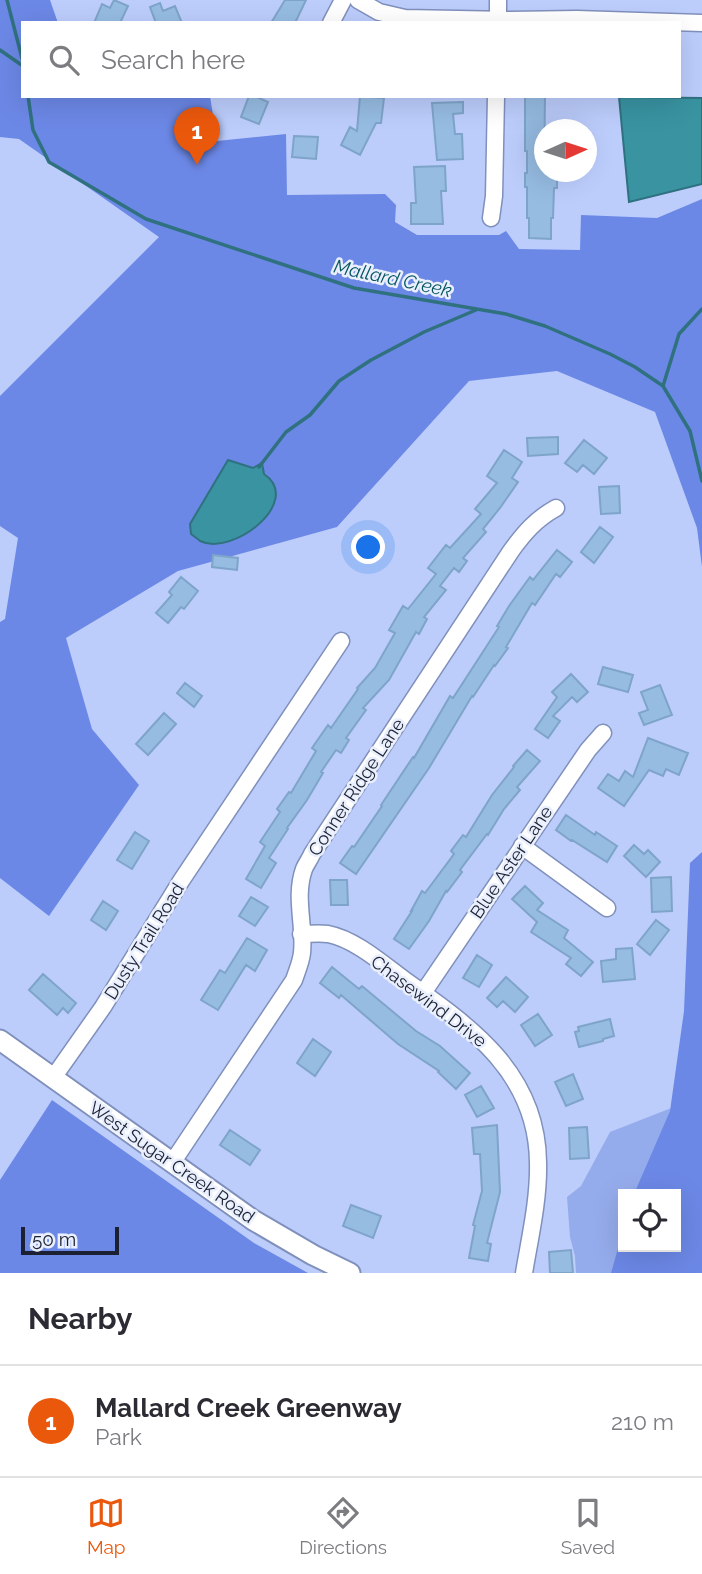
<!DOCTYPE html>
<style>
:root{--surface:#fff;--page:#f7f7f7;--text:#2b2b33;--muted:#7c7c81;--line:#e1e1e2;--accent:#ea580c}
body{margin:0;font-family:Raleway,sans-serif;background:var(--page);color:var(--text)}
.controls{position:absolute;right:21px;bottom:21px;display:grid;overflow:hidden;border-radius:0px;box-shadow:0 7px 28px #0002}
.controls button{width:63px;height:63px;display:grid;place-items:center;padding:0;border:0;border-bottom:2px solid var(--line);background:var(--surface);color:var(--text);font:35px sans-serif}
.compass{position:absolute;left:534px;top:119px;width:63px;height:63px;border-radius:50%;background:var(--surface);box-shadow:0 7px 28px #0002;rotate:87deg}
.scale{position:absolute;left:21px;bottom:18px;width:98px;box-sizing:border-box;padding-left:7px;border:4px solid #1b2132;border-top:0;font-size:19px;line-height:24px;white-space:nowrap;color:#1b2132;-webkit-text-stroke:5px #e9effd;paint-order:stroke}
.you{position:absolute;left:369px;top:548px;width:24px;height:24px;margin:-18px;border:5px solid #fff;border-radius:50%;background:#1a73e8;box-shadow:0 0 0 10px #1a73e833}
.badge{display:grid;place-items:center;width:46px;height:46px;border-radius:50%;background:var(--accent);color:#fff;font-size:23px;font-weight:700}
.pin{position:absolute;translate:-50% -58px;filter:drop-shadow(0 2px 4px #0008)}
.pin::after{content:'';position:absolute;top:37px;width:24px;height:21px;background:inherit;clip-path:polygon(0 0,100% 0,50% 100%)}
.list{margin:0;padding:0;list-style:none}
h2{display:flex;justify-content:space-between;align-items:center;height:91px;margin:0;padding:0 28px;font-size:30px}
h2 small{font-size:23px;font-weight:400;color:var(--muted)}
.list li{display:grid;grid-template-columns:46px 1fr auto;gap:21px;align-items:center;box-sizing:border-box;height:112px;padding:0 28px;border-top:2px solid var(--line)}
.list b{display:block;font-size:26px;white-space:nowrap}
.list p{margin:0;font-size:23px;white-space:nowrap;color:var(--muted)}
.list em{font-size:23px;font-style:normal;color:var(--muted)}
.icon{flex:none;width:38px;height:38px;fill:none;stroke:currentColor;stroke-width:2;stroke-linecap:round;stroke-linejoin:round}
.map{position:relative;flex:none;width:702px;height:1273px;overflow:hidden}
.search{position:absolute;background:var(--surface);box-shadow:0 7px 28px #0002;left:21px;right:21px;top:21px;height:77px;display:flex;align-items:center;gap:18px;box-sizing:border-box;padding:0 24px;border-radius:0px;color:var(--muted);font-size:26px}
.sheet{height:203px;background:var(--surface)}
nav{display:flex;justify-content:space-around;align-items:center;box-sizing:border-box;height:98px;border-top:2px solid var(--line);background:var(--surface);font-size:19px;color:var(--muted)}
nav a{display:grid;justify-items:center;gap:4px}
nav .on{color:var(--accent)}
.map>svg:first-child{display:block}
.green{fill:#95acec;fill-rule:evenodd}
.forest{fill:#6c88e6}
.water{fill:#3993a1;stroke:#307180;stroke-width:2}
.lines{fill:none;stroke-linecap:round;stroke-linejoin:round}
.stream{stroke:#307180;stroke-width:3.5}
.building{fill:#96bce2;stroke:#7fa4c9;stroke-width:2}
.minor-casing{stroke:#8090bc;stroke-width:19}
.major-casing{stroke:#8090bc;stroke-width:23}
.minor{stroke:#fff;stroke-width:16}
.major{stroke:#fff;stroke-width:19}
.labels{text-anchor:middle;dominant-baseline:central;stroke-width:5;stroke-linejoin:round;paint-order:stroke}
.street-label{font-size:18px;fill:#1b2132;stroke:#e9effd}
.water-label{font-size:19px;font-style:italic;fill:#065660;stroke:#e9effd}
</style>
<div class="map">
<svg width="702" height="1273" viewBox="0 0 702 1273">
<rect width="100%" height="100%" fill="#bccdfc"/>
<path class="green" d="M702,1096V1273H576L575,1256L570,1237L567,1197L581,1186L610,1132ZM623,1194H676V1247H623Z"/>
<path class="forest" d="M0,0H50L58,23H23V96H210L217,141L286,134L287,195L385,194L396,205L395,222L417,235H499L506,231L519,249L580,250L581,215L657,218L702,199V567L697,528L655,412L557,371L469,381L337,527L178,571L66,638L92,729L139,785L49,916L0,878V622L5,619L18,538L0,526V396L159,237L19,139L0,137Z
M702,852V1273H611L623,1231V1247H676V1194H634L670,1111L684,1011L690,863Z
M52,1100L254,1243L308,1273H0V1180Z"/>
<path class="water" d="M619,97L702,98V184L629,202Z
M228,460L253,468L262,463L264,474C304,501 233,557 200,541C199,540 191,534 191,534L190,524Z"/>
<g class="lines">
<path class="stream" d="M7,0L23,62
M0,50L23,66
M28,96L33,130L49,162L146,219L354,288L506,314L545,326L610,354L635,367L663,386L690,431L702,481
M663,386L679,334L702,309
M259,467L286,432L310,415L339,381L371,360L424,332L476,310"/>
</g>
<path class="building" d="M114,0L128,6L120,23H94L102,4L110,8Z
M285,0H306L295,23H271Z
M160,3L163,11L175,6L182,23H156L150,7Z
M249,96H255L268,102L259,124L241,117Z
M360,96L384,98L381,123H376L360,155L341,145L350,127L357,131Z
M525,96H545L544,172H557V188H554L553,218H551V239L529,238V218H527V187H525V173H527V151H525Z
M463,102V113L453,114L455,134H462L463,159L437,160L432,103Z
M294,136L318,137L316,159L292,157Z
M445,166L446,191H441L443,224H411V203H416L414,167Z
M558,437V454L528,456L527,438Z
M584,440L607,458L594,474L583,465L577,472L565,463Z
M504,450L522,462L512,478L518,482L500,508L483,529L486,532L463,558L467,561L459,572L454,568L440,586L446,590L424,617L427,619L419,634L416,632L389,680L363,708L366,710L346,738L349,740L341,753L336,750L321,772L323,773L307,800L287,828L288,829L269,858L276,863L261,888L246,879L265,846L260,842L280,812L277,809L289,792L291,793L316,751L312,748L328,725L331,728L358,689L357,688L375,668L395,633L389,630L403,606L408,609L436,574L428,568L446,545L450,548L481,514L475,509L497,483L487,476Z
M619,486L620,513L601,514L599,487Z
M600,527L613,537L594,563L581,552Z
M557,550L572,562L560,577L556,574L535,605L532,603L506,647L508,648L495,666L494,665L473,697L472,696L429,768L356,874L340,863L352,846L354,847L382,806L381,805L413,757L414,758L450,696L453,698L499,627L497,626L509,606L530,577L533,580Z
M213,555L238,558L237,570L212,567Z
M181,577L198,591L184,609L181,607L168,623L156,613L172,595L169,592Z
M603,667L633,675L628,692L598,684Z
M571,674L588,692L577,702L572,697L553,716L560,721L548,738L535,729L557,697L552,692Z
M185,683L202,696L194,707L177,693Z
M660,685L672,715L644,725L639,713L648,710L641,692Z
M164,713L176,724L148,755L136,744Z
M648,738L688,753L679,775L666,769L663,776L649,770L624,806L598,788L608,774L619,781L625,771L633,777Z
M527,750L540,761L517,787L520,790L504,809L488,835L487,834L460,870L462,872L447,892L446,891L429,921L409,949L394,939L412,911H411L422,891L425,893L454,854L451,851L463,835L466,837L492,795L514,767L513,766Z
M566,815L595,835L596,832L617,846L607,862L572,840L571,841L556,830Z
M135,832L149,841L132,869L117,860Z
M634,845L644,854L648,850L660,862L646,877L624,856Z
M671,877L672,911L652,912L651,878Z
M330,880H347L348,905H331Z
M525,886L543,903L537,910L568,930L564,938L593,962L581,976L566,964L571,958L531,932L537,922L512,899Z
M251,897L268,907L255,926L239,916Z
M103,901L118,911L106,930L91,920Z
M656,920L669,930L650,955L637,944Z
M247,938L267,950L255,971L246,965L218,1010L201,1000L220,970L225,973Z
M632,948L635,979L603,982L601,961L616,959V949Z
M477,955L492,965L479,987L463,978Z
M332,967L359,989L362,986L416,1031L440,1046L470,1073L456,1089L438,1072L439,1071L398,1044L341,995L339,998L320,983Z
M43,974L76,1003L68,1013L63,1008L57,1015L29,990Z
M506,977L528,997L515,1012L503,1001L497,1007L487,998Z
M538,1014L552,1035L535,1046L521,1025Z
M610,1019L614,1036L603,1039V1041L579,1047L575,1032L579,1031L578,1027Z
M313,1039L331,1052L315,1076L297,1063Z
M573,1074L583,1099L566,1106L555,1082Z
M481,1086L494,1108L477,1117L465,1095Z
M497,1125L500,1192L487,1243L491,1244L488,1261L469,1258L475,1226L473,1225L482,1191L480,1154H474L472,1128Z
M587,1127L589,1158L570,1159L569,1128Z
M230,1130L260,1150L250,1165L220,1145Z
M351,1205L381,1216L373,1238L343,1226Z
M571,1250L573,1273H550L549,1252Z"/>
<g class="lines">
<defs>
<path id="minor" d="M358,0L379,12L405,18L510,20L577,19L702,23
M331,23L343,0
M498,23V0
M491,218L494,196L496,96
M522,846L607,908
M301,934C310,934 319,933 328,934C355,939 384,965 406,981C471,1027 537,1073 538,1162C539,1199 530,1237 524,1273
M423,993L588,750L603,733
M53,1078L103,1007L181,881L341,641
M172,1163L294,980C297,971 301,962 302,953C305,925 294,897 304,869C306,864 310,859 312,854L511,551C524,533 536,519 556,508"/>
<path id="major" d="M0,1040L253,1220L313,1255L350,1273"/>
</defs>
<use href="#minor" class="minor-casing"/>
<use href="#major" class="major-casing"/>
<use href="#minor" class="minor"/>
<use href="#major" class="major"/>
</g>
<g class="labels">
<g class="street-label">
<text transform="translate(356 787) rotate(-57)">Conner Ridge Lane</text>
<text transform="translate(511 862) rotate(-56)">Blue Aster Lane</text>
<text transform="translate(144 941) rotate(-58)">Dusty Trail Road</text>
<text transform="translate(429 1001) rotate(37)">Chasewind Drive</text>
<text transform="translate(172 1162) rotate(35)">West Sugar Creek Road</text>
</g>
<g class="water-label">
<text transform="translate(393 278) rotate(12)">Mallard Creek</text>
</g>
</g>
</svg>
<div class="controls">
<button><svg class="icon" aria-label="locate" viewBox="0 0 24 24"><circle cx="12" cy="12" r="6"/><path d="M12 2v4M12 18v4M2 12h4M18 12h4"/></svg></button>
</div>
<svg class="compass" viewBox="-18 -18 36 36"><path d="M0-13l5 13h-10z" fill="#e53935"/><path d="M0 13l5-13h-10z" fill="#7c7c81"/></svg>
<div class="scale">50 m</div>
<div class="you"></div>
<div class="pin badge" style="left:197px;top:165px">1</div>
<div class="search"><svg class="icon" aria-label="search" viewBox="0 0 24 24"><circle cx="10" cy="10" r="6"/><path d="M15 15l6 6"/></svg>Search here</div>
</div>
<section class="sheet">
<h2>Nearby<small></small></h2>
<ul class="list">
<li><span class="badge">1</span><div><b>Mallard Creek Greenway</b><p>Park</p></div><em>210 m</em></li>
</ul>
</section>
<nav>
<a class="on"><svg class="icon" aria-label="map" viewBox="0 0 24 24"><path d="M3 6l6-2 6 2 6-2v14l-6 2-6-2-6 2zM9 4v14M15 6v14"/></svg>Map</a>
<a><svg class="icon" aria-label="directions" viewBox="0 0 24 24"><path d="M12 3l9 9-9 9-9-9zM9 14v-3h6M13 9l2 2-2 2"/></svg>Directions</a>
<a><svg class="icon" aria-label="saved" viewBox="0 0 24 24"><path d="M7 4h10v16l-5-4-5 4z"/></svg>Saved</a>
</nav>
